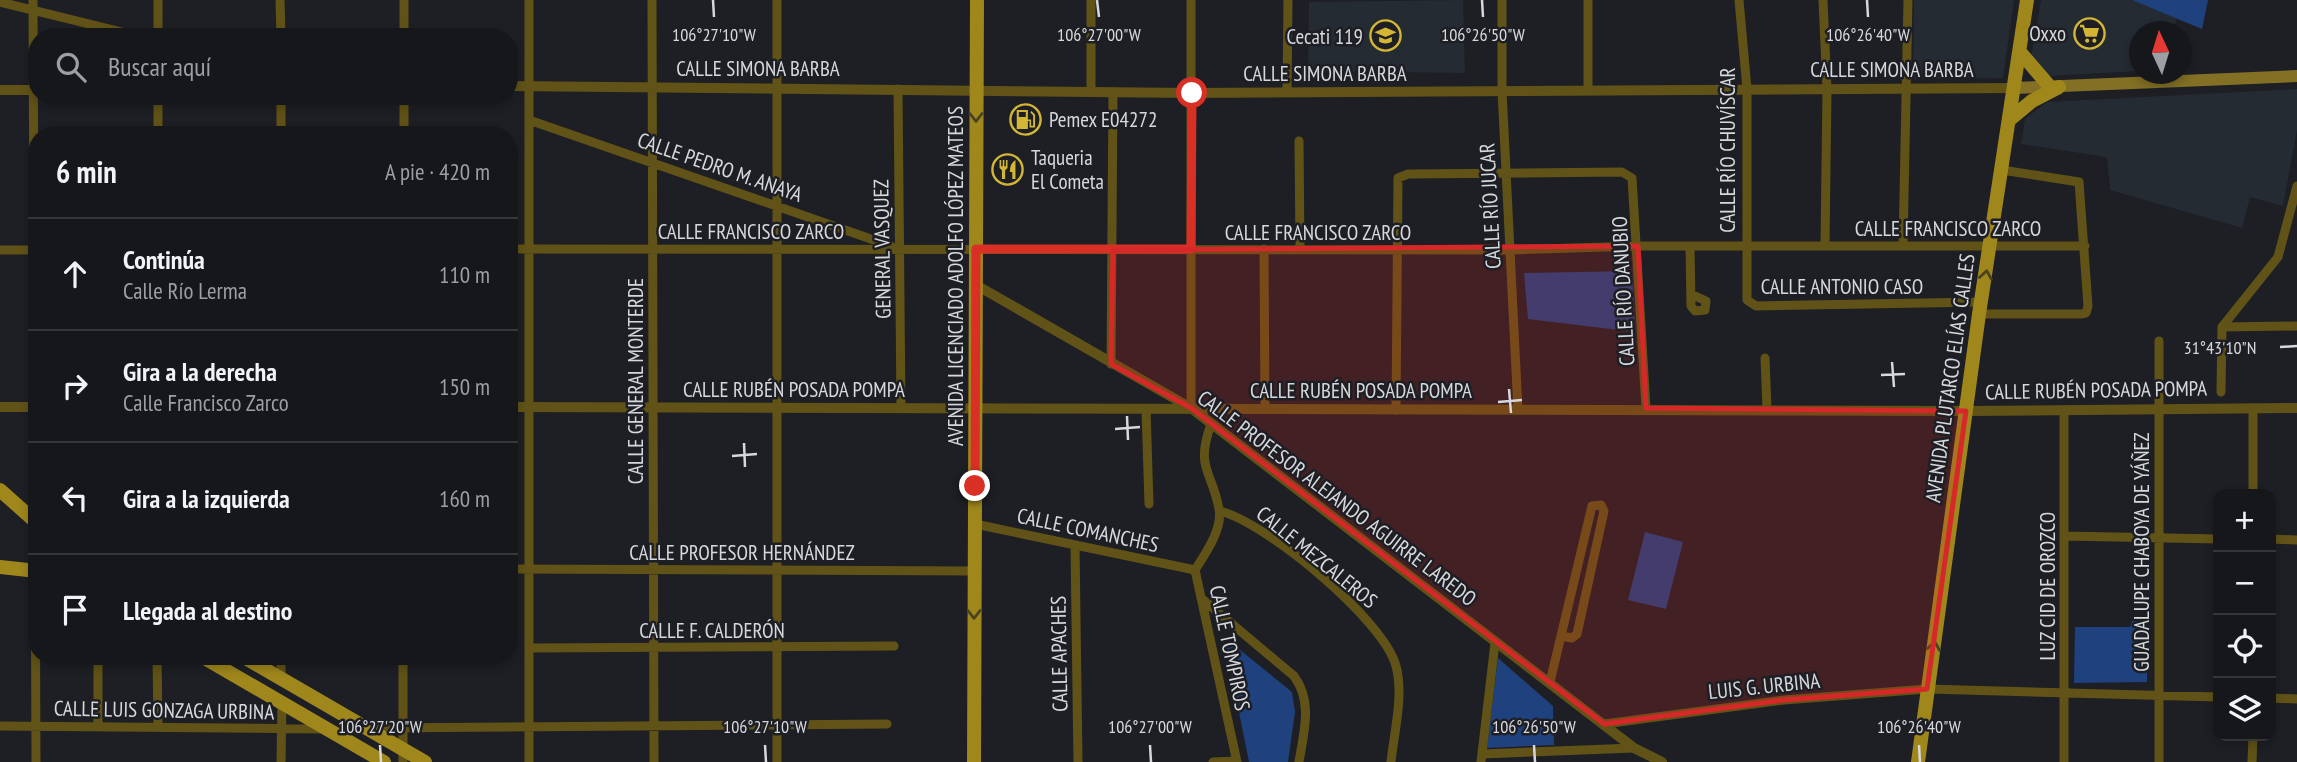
<!DOCTYPE html>
<html lang="es">
<meta charset="utf-8">
<style>
:root{--surface:#16171b;--page:#232428;--text:#f1f3f6;--muted:#9e9fa3;--line:#35363a}
body{margin:0;font-family:"PT Sans Narrow",sans-serif;background:var(--page);color:var(--text)}
.controls{position:absolute;right:21px;bottom:21px;display:grid;overflow:hidden;border-radius:14px;box-shadow:0 4px 10px #0003}
.controls button{width:63px;height:63px;display:grid;place-items:center;padding:0;border:0;border-bottom:2px solid var(--line);background:var(--surface);color:var(--text);font:35px sans-serif}
.compass{position:absolute;left:2129px;top:21px;width:63px;height:63px;border-radius:50%;background:var(--surface);box-shadow:0 4px 10px #0003;rotate:356deg}
.stop{position:absolute;width:21px;height:21px;margin:-16px;border:5px solid #d93025;border-radius:50%;background:#fff}
.stop.end{background:#d93025;border-color:#fff;box-shadow:0 2px 7px #0008}
.list{margin:0;padding:0;list-style:none}
h2{display:flex;justify-content:space-between;align-items:center;height:91px;margin:0;padding:0 28px;font-size:30px}
h2 small{font-size:23px;font-weight:400;color:var(--muted)}
.list li{display:grid;grid-template-columns:46px 1fr auto;gap:21px;align-items:center;box-sizing:border-box;height:112px;padding:0 28px;border-top:2px solid var(--line)}
.list b{display:block;font-size:26px;white-space:nowrap}
.list p{margin:0;font-size:23px;white-space:nowrap;color:var(--muted)}
.list em{font-size:23px;font-style:normal;color:var(--muted)}
.icon{flex:none;width:38px;height:38px;fill:none;stroke:currentColor;stroke-width:2;stroke-linecap:round;stroke-linejoin:round}
.map{position:relative;flex:none;width:2297px;height:762px;overflow:hidden}
.search{position:absolute;background:var(--surface);box-shadow:0 4px 10px #0003;left:28px;top:28px;width:490px;height:77px;display:flex;align-items:center;gap:18px;box-sizing:border-box;padding:0 24px;border-radius:28px;color:var(--muted);font-size:26px}
.panel{position:absolute;background:var(--surface);box-shadow:0 4px 10px #0003;left:28px;top:126px;width:490px;height:539px;border-radius:28px}
.map>svg:first-child{display:block}
.built{fill:#252b33}
.green{fill:#1f417e}
.lines{fill:none;stroke-linecap:round;stroke-linejoin:round}
.minor{stroke:#615317;stroke-width:9}
.tertiary{stroke:#615317;stroke-width:10}
.secondary{stroke:#837025;stroke-width:12}
.primary{stroke:#9f871c;stroke-width:14}
.oneway{stroke:#4a4321}
.route{stroke:#d93025;stroke-width:9}
.marked{fill:#d62828;fill-opacity:0.2;stroke:#d62828;stroke-width:5;stroke-linejoin:round}
.ticks{fill:none;stroke:#d6d8db;stroke-width:2.5}
.labels{text-anchor:middle;dominant-baseline:central;stroke-width:5;stroke-linejoin:round;paint-order:stroke}
.poi-label{font-size:21px;fill:#d6d8db;stroke:#1d1f24;text-anchor:end}
.street-label{font-size:21px;fill:#d6d8db;stroke:#1d1f24}
.ticks-label{font-size:18px;text-anchor:middle;fill:#d6d8db;stroke:#1d1f24;stroke-width:5;stroke-linejoin:round;paint-order:stroke}
</style>
<div class="map">
<svg width="2297" height="762" viewBox="0 0 2297 762">
<rect width="100%" height="100%" fill="#1d1f24"/>
<path class="built" d="M1463,0L1465,73L1308,71L1309,2Z
M1914,0H2014L2003,78L1913,79Z
M2041,0H2132L2177,18L2172,31L2140,32L2139,71L2048,76L2031,58Z
M2297,89V130L2283,206L2250,197L2242,228L2110,190L2107,157L2021,144L2025,119L2047,102Z"/>
<path class="green" d="M2132,0H2208L2202,29Z
M1632,271L1635,332L1528,319L1524,273Z
M1645,532L1683,542L1666,609L1628,600Z
M2133,618L2147,620V682L2074,683L2075,627H2130Z
M1224,637L1292,692L1295,712L1288,762H1249Z
M1498,658L1553,706L1554,745L1487,748Z"/>
<g class="lines">
<path class="minor" d="M33,0L36,762
M158,0V37
M280,0L281,37
M529,0V762
M652,0L654,762
M777,0V762
M1091,0V92
M1502,0V91L1518,410
M1588,0V90
M1739,0L1747,89V300L1756,306L1981,302
M1823,0L1827,89L1825,245
M0,2L142,37
M404,37V0
M898,89L901,408
M1287,92L1288,0
M404,96V135
M529,120L891,246
M158,135V96
M281,135V96
M1299,141L1300,249
M1903,245L1908,0
M1690,246L1691,306L1695,311L1705,310L1706,301L1691,294
M509,249L1510,250L1638,246H2085
M1264,249L1265,409
M0,250H37
M1979,314H2081L2086,313L2088,306L2079,182L2002,170
M2222,327L2297,326
M2159,341V762
M1765,358L1767,409
M1111,364L1113,92
M2221,392L2222,327L2278,257L2297,186
M1191,408V0
M2253,408V494
M1146,409L1149,504
M1396,410L1398,178L1408,174L1622,172L1632,178L1646,408
M1211,424C1195,469 1212,470 1219,509C1223,529 1205,554 1195,570L1237,762
M1220,511C1267,523 1384,620 1396,666C1404,696 1394,732 1391,762
M975,524L1195,570
M2064,536L2218,539
M2271,539L2297,540
M1075,545L1078,762
M509,569L974,571
M1201,598L1294,676C1313,702 1304,731 1299,762
M529,648L894,646
M157,656L158,727
M281,656V679
M403,656V762
M1550,682L1592,506L1601,505L1604,511L1577,634L1572,638L1561,636
M2271,698L2297,699
M1604,724L1784,700L1927,689L2218,697
M0,726L325,729
M98,726V656
M371,728L887,724
M1482,754L1634,748
M281,762L282,703
M1213,762L1236,761
M1481,762L1495,643
M2064,762V410
M2252,762L2253,736"/>
<path class="tertiary" d="M509,86L1192,93L2014,88
M0,90H37
M976,285L1191,408L1634,748L1662,762
M0,407H37
M509,407L1966,411L2297,408"/>
<path class="secondary" d="M2014,88L2297,76"/>
<path class="primary" d="M2020,52L2051,88
M2009,120L2032,101L2059,87
M0,490L37,523
M0,567L37,571
M201,656L384,762
M242,656L425,762
M974,762L977,0
M1918,762L1979,314L2027,0"/>
</g>
<defs><path id="oneway-chevron" d="M-2-3.5L2.5 0L-2 3.5" fill="none" stroke-width="1.6" stroke-linecap="round" stroke-linejoin="round" transform="scale(1.75)"/></defs>
<g class="oneway">
<use href="#oneway-chevron" transform="translate(976 117) rotate(90)"/>
<use href="#oneway-chevron" transform="translate(1986 275) rotate(-81)"/>
<use href="#oneway-chevron" transform="translate(974 614) rotate(90)"/>
<use href="#oneway-chevron" transform="translate(1934 646) rotate(-82)"/>
</g>
<g class="lines">
<path class="route" d="M975,486L976,249H1191L1192,93"/>
</g>
<path class="marked" d="M1638,246L1646,408L1966,411L1927,689L1784,700L1604,724L1191,408L1111,364L1113,250Z"/>
<path class="ticks" d="M713,0L714,17M1097,0L1099,17M1482,0L1483,17M1867,0L1868,17M2280,347L2297,346M1892,362L1894,387M1881,375L1905,374M1509,389L1511,413M1498,402L1522,400M1127,416L1128,440M1115,429L1140,427M744,443L745,467M732,456L757,454M380,745L381,762M765,745L766,762M1150,745L1151,762M1534,745L1535,762M1919,745L1920,762"/>
<defs>
<symbol id="supermarket-ring" viewBox="-11 -11 22 22"><circle r="9.5" fill="#1d1f24" stroke="#d4b635" stroke-width="1.5"/><path d="M-6-5.5h2.5l.6 2H6L4.5 2H-2.5L-4.4-4H-6ZM-1.5 3.2a1.3 1.3 0 1 0 .1 0ZM3 3.2a1.3 1.3 0 1 0 .1 0Z" fill="#d4b635"/></symbol>
<symbol id="school-ring" viewBox="-11 -11 22 22"><circle r="9.5" fill="#1d1f24" stroke="#d4b635" stroke-width="1.5"/><path d="M0-5L7-2L0 1L-7-2ZM-4 1L0 2.5L4 1V4Q0 6-4 4Z" fill="#d4b635"/></symbol>
<symbol id="fuel-ring" viewBox="-11 -11 22 22"><circle r="9.5" fill="#1d1f24" stroke="#d4b635" stroke-width="1.5"/><path d="M-5.5-6h7V0h2V4h1.3V-2.5L3-4.5l.8-.8L6-3V5H2.5V1h-1V6h-7ZM-4.2-4.7v3.2H.2V-4.7Z" fill="#d4b635"/></symbol>
<symbol id="restaurant-ring" viewBox="-11 -11 22 22"><circle r="9.5" fill="#1d1f24" stroke="#d4b635" stroke-width="1.5"/><path d="M-5-6h1v4h1v-4h1v4h1v-4h1v5L-1.5 .5V6h-2V.5L-5-1ZM5-6V6H3V1.5H1.5Q1.5-4 5-6Z" fill="#d4b635"/></symbol>
</defs>
<g fill-rule="evenodd">
<use href="#supermarket-ring" x="2072" y="16" width="35" height="35"/>
<use href="#school-ring" x="1368" y="18" width="35" height="35"/>
<use href="#fuel-ring" x="1008" y="102" width="35" height="35"/>
<use href="#restaurant-ring" x="990" y="152" width="35" height="35"/>
</g>
<g class="labels">
<g class="poi-label">
<text x="2066" y="33">Oxxo</text>
<text x="1363" y="36">Cecati 119</text>
<text x="1049" y="119" text-anchor="start">Pemex E04272</text>
<text x="1031" y="157" text-anchor="start">Taqueria<tspan x="1031" dy="24">El Cometa</tspan></text>
</g>
<g class="street-label">
<text x="758" y="68">CALLE SIMONA BARBA</text>
<text x="1892" y="69">CALLE SIMONA BARBA</text>
<text x="1325" y="73">CALLE SIMONA BARBA</text>
<text transform="translate(1727 150) rotate(-90)">CALLE RÍO CHUVÍSCAR</text>
<text transform="translate(720 167) rotate(19)">CALLE PEDRO M. ANAYA</text>
<text transform="translate(1490 206) rotate(-93)">CALLE RÍO JUCAR</text>
<text x="1948" y="228">CALLE FRANCISCO ZARCO</text>
<text x="751" y="231">CALLE FRANCISCO ZARCO</text>
<text x="1318" y="232">CALLE FRANCISCO ZARCO</text>
<text transform="translate(882 249) rotate(-91)">GENERAL VASQUEZ</text>
<text transform="translate(955 276) rotate(-90)">AVENIDA LICENCIADO ADOLFO LÓPEZ MATEOS</text>
<text x="1842" y="286">CALLE ANTONIO CASO</text>
<text transform="translate(1623 291) rotate(-93)">CALLE RÍO DANUBIO</text>
<text transform="translate(1950 378) rotate(-82)">AVENIDA PLUTARCO ELÍAS CALLES</text>
<text transform="translate(635 381) rotate(-90)">CALLE GENERAL MONTERDE</text>
<text x="794" y="389">CALLE RUBÉN POSADA POMPA</text>
<text x="1361" y="390">CALLE RUBÉN POSADA POMPA</text>
<text transform="translate(2096 390) rotate(-1)">CALLE RUBÉN POSADA POMPA</text>
<text transform="translate(1337 498) rotate(37)">CALLE PROFESOR ALEJANDO AGUIRRE LAREDO</text>
<text transform="translate(1088 530) rotate(12)">CALLE COMANCHES</text>
<text x="742" y="552">CALLE PROFESOR HERNÁNDEZ</text>
<text transform="translate(2141 552) rotate(-90)">GUADALUPE CHABOYA DE YÁÑEZ</text>
<text transform="translate(1317 557) rotate(39)">CALLE MEZCALEROS</text>
<text transform="translate(2047 586) rotate(-90)">LUZ CID DE OROZCO</text>
<text x="712" y="630">CALLE F. CALDERÓN</text>
<text transform="translate(1230 648) rotate(78)">CALLE TOMPIROS</text>
<text transform="translate(1059 654) rotate(-91)">CALLE APACHES</text>
<text transform="translate(1764 686) rotate(-6)">LUIS G. URBINA</text>
<text transform="translate(164 710) rotate(1)">CALLE LUIS GONZAGA URBINA</text>
</g>
</g>
<g class="ticks-label">
<text x="714" y="41">106°27'10"W</text>
<text x="1099" y="41">106°27'00"W</text>
<text x="1483" y="41">106°26'50"W</text>
<text x="1868" y="41">106°26'40"W</text>
<text x="2220" y="354">31°43'10"N</text>
<text x="380" y="733">106°27'20"W</text>
<text x="765" y="733">106°27'10"W</text>
<text x="1150" y="733">106°27'00"W</text>
<text x="1534" y="733">106°26'50"W</text>
<text x="1919" y="733">106°26'40"W</text>
</g>
</svg>
<div class="controls">
<button>+</button>
<button>−</button>
<button><svg class="icon" aria-label="locate" viewBox="0 0 24 24"><circle cx="12" cy="12" r="6"/><path d="M12 2v4M12 18v4M2 12h4M18 12h4"/></svg></button>
<button><svg class="icon" aria-label="layers" viewBox="0 0 24 24"><path d="M12 4l9 5-9 5-9-5zM3 14l9 5 9-5"/></svg></button>
</div>
<svg class="compass" viewBox="-18 -18 36 36"><path d="M0-13l5 13h-10z" fill="#e53935"/><path d="M0 13l5-13h-10z" fill="#9e9fa3"/></svg>
<div class="stop" style="left:1192px;top:93px"></div>
<div class="stop end" style="left:975px;top:486px"></div>
<div class="search"><svg class="icon" aria-label="search" viewBox="0 0 24 24"><circle cx="10" cy="10" r="6"/><path d="M15 15l6 6"/></svg>Buscar aquí</div>
<section class="panel">
<h2>6 min<small>A pie · 420 m</small></h2>
<ul class="list">
<li><svg class="icon" aria-label="ahead" viewBox="0 0 24 24"><path d="M12 20V5M6 11l6-6 6 6"/></svg><div><b>Continúa</b><p>Calle Río Lerma</p></div><em>110 m</em></li>
<li><svg class="icon" aria-label="right" viewBox="0 0 24 24"><path d="M7 20v-9h11M14 6l5 5-5 5"/></svg><div><b>Gira a la derecha</b><p>Calle Francisco Zarco</p></div><em>150 m</em></li>
<li><svg class="icon" aria-label="left" viewBox="0 0 24 24"><path d="M17 20v-9H6M10 6l-5 5 5 5"/></svg><div><b>Gira a la izquierda</b></div><em>160 m</em></li>
<li><svg class="icon" aria-label="arrive" viewBox="0 0 24 24"><path d="M6 21V4h12l-3 4 3 4H6"/></svg><div><b>Llegada al destino</b></div></li>
</ul>
</section>
</div>
